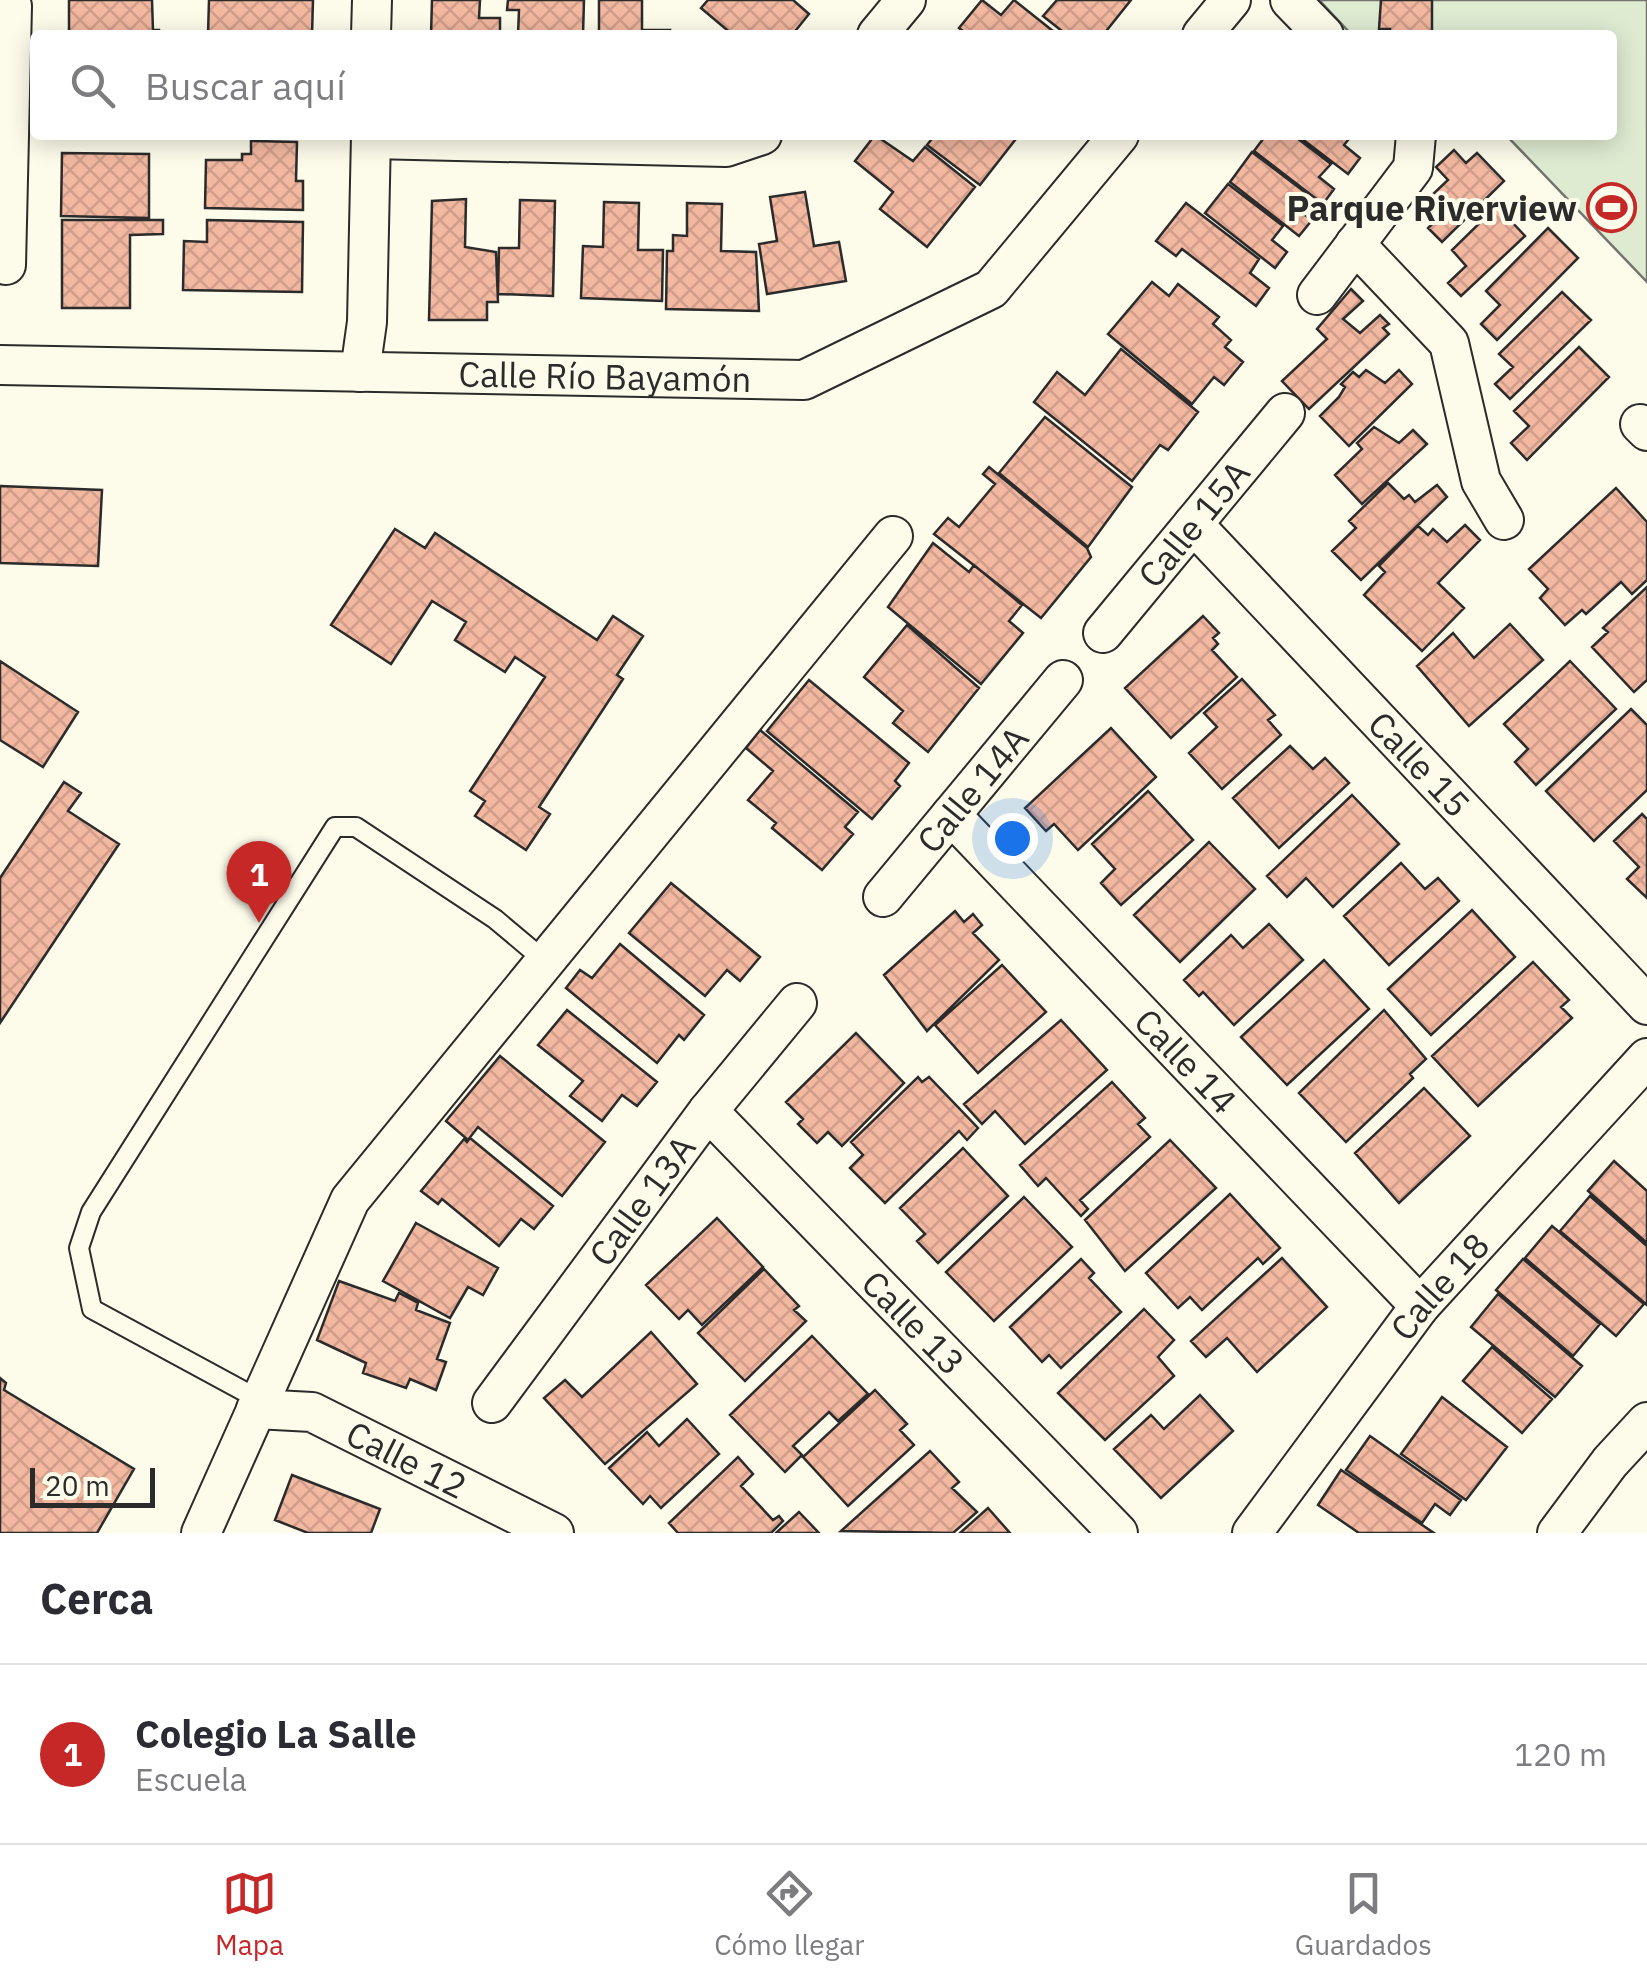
<!DOCTYPE html>
<html lang="es">
<meta charset="utf-8">
<style>
:root{--surface:#fff;--page:#f2f2f3;--text:#2b2b33;--muted:#7c7c81;--line:#e1e1e2;--accent:#c62828}
body{margin:0;font-family:"IBM Plex Sans",sans-serif;background:var(--page);color:var(--text)}
.scale{position:absolute;left:30px;bottom:25px;width:125px;box-sizing:border-box;padding-left:10px;border:5px solid #2b2b2b;border-top:0;font-size:28px;line-height:35px;white-space:nowrap;color:#2b2b2b;-webkit-text-stroke:8px #fdfbea;paint-order:stroke}
.you{position:absolute;left:1012px;top:838px;width:35px;height:35px;margin:-25px;border:8px solid #fff;border-radius:50%;background:#1a73e8;box-shadow:0 0 0 15px #1a73e833}
.badge{display:grid;place-items:center;width:65px;height:65px;border-radius:50%;background:var(--accent);color:#fff;font-size:32px;font-weight:700}
.pin{position:absolute;translate:-50% -82px;filter:drop-shadow(0 2px 5px #0008)}
.pin::after{content:'';position:absolute;top:52px;width:35px;height:30px;background:inherit;clip-path:polygon(0 0,100% 0,50% 100%)}
.list{margin:0;padding:0;list-style:none}
h2{display:flex;justify-content:space-between;align-items:center;height:130px;margin:0;padding:0 40px;font-size:42px}
h2 small{font-size:32px;font-weight:400;color:var(--muted)}
.list li{display:grid;grid-template-columns:65px 1fr auto;gap:30px;align-items:center;box-sizing:border-box;height:180px;padding:0 40px;border-top:2px solid var(--line)}
.list b{display:block;font-size:38px;white-space:nowrap}
.list p{margin:0;font-size:32px;white-space:nowrap;color:var(--muted)}
.list em{font-size:32px;font-style:normal;color:var(--muted)}
.icon{flex:none;width:55px;height:55px;fill:none;stroke:currentColor;stroke-width:2;stroke-linecap:round;stroke-linejoin:round}
.map{position:relative;flex:none;width:1647px;height:1533px;overflow:hidden}
.search{position:absolute;background:var(--surface);box-shadow:0 5px 25px #0003;left:30px;right:30px;top:30px;height:110px;display:flex;align-items:center;gap:25px;box-sizing:border-box;padding:0 35px;border-radius:10px;color:var(--muted);font-size:38px}
.sheet{height:310px;background:var(--surface)}
nav{display:flex;justify-content:space-around;align-items:center;box-sizing:border-box;height:140px;border-top:2px solid var(--line);background:var(--surface);font-size:28px;color:var(--muted)}
nav a{display:grid;justify-items:center;gap:5px}
nav .on{color:var(--accent)}
.map>svg:first-child{display:block}
.grass{fill:#deebd1;stroke:#74746e;stroke-width:2.5}
.building{fill:url(#building-cross-hatch);stroke:#2b2b2b;stroke-width:2.5}
.lines{fill:none;stroke-linecap:round;stroke-linejoin:round}
.service-casing{stroke:#2b2b2b;stroke-width:22}
.minor-casing{stroke:#2b2b2b;stroke-width:42}
.service{stroke:#fdfbea;stroke-width:18}
.minor{stroke:#fdfbea;stroke-width:38}
.labels{text-anchor:middle;dominant-baseline:central;stroke-width:8;stroke-linejoin:round;paint-order:stroke}
.poi-label{font-size:35px;font-weight:bold;fill:#2b2b2b;stroke:#fdfbea;text-anchor:end}
.street-label{font-size:35px;fill:#2b2b2b;stroke:#fdfbea}
</style>
<div class="map">
<svg width="1647" height="1533" viewBox="0 0 1647 1533">
<defs>
<pattern id="building-cross-hatch" width="8" height="8" patternUnits="userSpaceOnUse" patternTransform="scale(2.5)"><rect width="8" height="8" fill="#f2b8a0"/><path d="M0 0l8 8M0 8l8-8" fill="none" stroke="#d09e8a"/></pattern>
</defs>
<rect width="100%" height="100%" fill="#fdfbea"/>
<path class="grass" d="M1319,0H1647V282L1506,135H1612V35H1352Z"/>
<path class="building" d="M69,0H152L153,30H159V35H69Z
M209,0H313L312,35H208Z
M432,0H480L479,18H500V35H431Z
M508,0H584L583,35H518L519,10H507Z
M599,0H642V30H670L669,35H599Z
M708,0H793L809,14L792,35H733L701,8Z
M982,0L1001,15L1014,0L1058,35H968L959,28Z
M1057,0H1131L1103,35H1067L1043,16Z
M1381,0H1432V35H1390V29H1379Z
M875,135L913,161L925,147L975,187L927,247L880,209L893,192L855,161Z
M935,135H1019L980,185L927,145Z
M1266,135H1293L1331,164L1319,177L1334,189L1323,204L1254,151Z
M1297,135H1352L1344,145L1360,158L1348,174Z
M251,141L297,142L296,181H303V210L205,208L206,160H242V154H251Z
M1454,150L1466,163L1477,153L1504,181L1442,242L1428,228L1446,211L1431,196L1448,180L1436,167Z
M1252,152L1306,193L1295,208L1312,220L1299,236L1230,182Z
M62,153L149,154V218L61,216Z
M1228,184L1283,226L1272,240L1287,252L1275,268L1205,213Z
M805,192L814,246L839,242L846,281L767,294L759,244L777,241L770,197Z
M466,199L465,247L496,252L498,302H487V320H429L432,201Z
M520,200L555,201L553,296L498,294L499,248H519Z
M604,202L639,203L638,250H663L662,301L581,298L583,246L603,247Z
M687,203L722,204L721,251L756,252L759,311L666,309L667,251H673V235L687,236Z
M1186,203L1259,259L1250,273L1269,288L1256,306L1182,249L1176,256L1156,241Z
M1497,206L1525,236L1461,296L1448,283L1466,266L1452,250Z
M62,220H163V234L130,235V308H62Z
M207,220L303,222L302,292L183,290L184,241L207,242Z
M1548,228L1578,258L1497,340L1481,324L1500,305L1486,291Z
M1152,282L1169,296L1178,284L1219,317L1213,324L1231,340L1225,347L1243,362L1224,385L1214,377L1192,404L1108,334Z
M1351,289L1363,301L1343,319L1360,333L1380,315L1389,324L1383,328L1389,334L1309,409L1282,381L1327,339L1317,329Z
M1562,292L1591,320L1510,399L1495,384L1513,367L1499,354Z
M1579,347L1609,377L1527,460L1511,443L1529,426L1514,411Z
M1121,349L1198,412L1168,450L1160,445L1132,481L1034,402L1057,372L1085,395Z
M1366,370L1385,383L1399,370L1412,384L1349,446L1320,416L1339,397L1345,387L1341,384L1353,372L1359,377Z
M1045,417L1132,487L1088,547L999,473Z
M1374,427L1399,443L1413,430L1427,444L1362,504L1335,475L1362,449L1357,443Z
M989,467L1087,548L1091,557L1041,618L934,534L948,518L959,527L995,484L983,474Z
M1388,483L1404,499L1409,495L1415,502L1437,485L1447,497L1361,580L1332,551L1356,528L1349,521Z
M0,486L102,490L98,566L0,563Z
M1616,488L1647,522V580L1632,594L1621,582L1586,614L1582,610L1565,625L1540,598L1548,589L1529,569Z
M1465,525L1480,540L1438,583L1464,608L1422,651L1364,595L1385,572L1379,566L1418,526L1428,535L1433,529L1447,542Z
M395,529L425,548L435,533L597,640L613,616L643,636L617,675L623,679L539,807L550,814L526,850L475,816L485,801L470,791L545,677L515,657L505,672L455,640L466,622L432,601L391,664L331,625Z
M933,543L969,572L974,565L1022,605L1009,621L1023,633L981,684L888,607Z
M1647,587V680L1634,692L1592,647L1608,632L1603,628Z
M1203,616L1219,633L1213,638L1218,644L1212,650L1237,677L1171,738L1125,688Z
M1510,624L1543,660L1469,726L1417,666L1453,633L1474,658Z
M907,625L979,688L928,752L893,723L903,711L864,677Z
M0,661L78,712L43,767L0,740Z
M1570,661L1616,709L1536,785L1515,762L1528,749L1504,724Z
M1242,679L1275,715L1268,720L1281,735L1222,789L1189,753L1217,727L1204,713Z
M809,680L909,763L895,781L900,786L872,819L767,731Z
M1631,709L1647,725V790L1594,841L1546,791Z
M1111,728L1156,777L1078,850L1054,824L1046,831L1025,808Z
M760,730L858,812L845,827L853,834L822,870L772,828L776,823L748,800L773,771L746,748Z
M1290,746L1313,769L1325,758L1349,783L1279,848L1233,798Z
M64,782L81,793L68,811L119,844L0,1023V878Z
M1148,791L1193,840L1121,905L1101,883L1115,869L1092,844Z
M1352,795L1399,844L1333,907L1306,878L1287,897L1267,876Z
M1642,814L1647,819V898L1627,879L1639,867L1614,841Z
M1209,842L1255,889L1180,962L1134,915Z
M1401,863L1425,889L1438,878L1459,901L1389,965L1344,916Z
M671,883L760,957L740,981L727,970L705,996L629,933Z
M1472,910L1515,957L1431,1035L1388,989Z
M955,911L964,922L973,914L982,925L973,933L999,960L927,1031L884,975Z
M1269,924L1303,960L1234,1025L1203,992L1199,996L1184,980L1231,935L1243,948Z
M620,944L704,1015L684,1040L679,1035L657,1063L566,988L580,970L592,978Z
M1324,960L1369,1009L1287,1085L1241,1037Z
M1533,962L1569,1000L1561,1007L1572,1018L1478,1106L1432,1056Z
M1002,965L1046,1012L978,1073L935,1025Z
M567,1010L657,1082L637,1106L622,1095L602,1121L570,1096L583,1081L538,1045Z
M1384,1010L1426,1059L1410,1074L1413,1078L1346,1142L1299,1093Z
M1061,1020L1107,1070L1025,1144L995,1111L982,1124L964,1104Z
M856,1033L904,1083L842,1146L828,1132L817,1143L798,1124L803,1119L786,1102Z
M500,1056L605,1142L562,1196L478,1127L468,1140L446,1121Z
M918,1077L922,1082L929,1077L978,1128L967,1140L959,1131L885,1203L850,1168L863,1155L851,1142Z
M1112,1082L1145,1118L1138,1124L1150,1137L1080,1200L1088,1209L1081,1216L1046,1178L1038,1186L1020,1165Z
M1424,1088L1470,1136L1399,1203L1355,1153Z
M470,1138L553,1206L534,1229L521,1219L499,1246L442,1199L438,1204L421,1191L464,1139L467,1142Z
M1170,1140L1216,1188L1125,1271L1085,1220Z
M963,1148L1008,1196L938,1263L917,1241L925,1234L900,1208Z
M1614,1161L1647,1191V1243L1588,1191Z
M1230,1194L1280,1248L1263,1264L1258,1258L1202,1310L1190,1297L1178,1308L1146,1273Z
M1590,1196L1647,1246V1305L1560,1231Z
M1024,1197L1072,1247L994,1321L946,1272Z
M717,1218L763,1267L702,1325L688,1310L679,1319L646,1285Z
M416,1223L498,1268L483,1295L468,1287L450,1318L383,1281Z
M1552,1226L1644,1304L1616,1336L1525,1258Z
M1282,1258L1327,1307L1257,1372L1227,1338L1206,1357L1191,1341Z
M1081,1259L1094,1273L1089,1278L1121,1312L1061,1368L1049,1355L1042,1362L1010,1327Z
M1523,1259L1600,1324L1573,1356L1496,1290Z
M764,1269L799,1306L794,1310L806,1321L745,1381L698,1333Z
M339,1281L395,1301L399,1293L418,1303L416,1310L450,1323L437,1359L446,1362L436,1390L410,1379L406,1388L363,1373L366,1363L317,1340Z
M1498,1294L1582,1366L1555,1397L1471,1327Z
M1144,1309L1174,1340L1158,1357L1174,1376L1105,1440L1058,1393Z
M651,1332L697,1384L605,1464L544,1398L565,1380L582,1397Z
M812,1336L868,1394L838,1421L829,1412L793,1446L802,1455L785,1472L730,1415Z
M1492,1347L1552,1399L1522,1433L1463,1381Z
M0,1378L6,1383L4,1390L134,1469L97,1533H0Z
M875,1390L907,1424L900,1430L914,1445L848,1506L803,1457Z
M1200,1395L1233,1431L1161,1498L1114,1449L1151,1415L1164,1429Z
M1442,1397L1507,1447L1466,1500L1401,1454Z
M687,1419L719,1454L661,1508L650,1496L643,1504L609,1468L647,1432L659,1446Z
M1370,1436L1461,1500L1450,1515L1435,1504L1422,1523L1346,1470Z
M930,1451L959,1482L952,1488L977,1512L953,1533L841,1531Z
M738,1457L753,1474L741,1486L773,1520L779,1516L783,1521L771,1533H678L669,1523Z
M1341,1470L1434,1533H1359L1318,1505Z
M292,1475L380,1509L371,1533H308L275,1520Z
M988,1508L1010,1533H960Z
M799,1512L819,1533H776Z"/>
<g class="lines">
<defs>
<path id="service" d="M260,1400L92,1309L79,1248L91,1212L335,827H356L495,919L545,961"/>
<g id="minor">
<path d="M1290,0L1324,35"/>
<path d="M371,35L372,0"/>
<path d="M877,35L906,0"/>
<path d="M1202,35L1231,0"/>
<path d="M371,139L726,147L762,135"/>
<path d="M1355,244L1449,343L1481,481L1504,520"/>
<path d="M6,265L12,6"/>
<path d="M1317,295L1413,168L1416,135"/>
<path id="s1" d="M0,365L804,380L991,289L1119,135"/>
<path d="M360,372L367,322L371,135"/>
<path d="M1640,424L1647,431"/>
<path id="s2" d="M1193,524L1647,1005"/>
<path id="s3" d="M1103,633L1285,413"/>
<path id="s4" d="M951,815L1420,1306"/>
<path id="s5" d="M883,897L1063,680"/>
<path id="s6" d="M708,1111L1118,1533"/>
<path id="s7" d="M492,1403L708,1111L797,1003"/>
<path id="s8" d="M256,1409L312,1412L554,1533"/>
<path d="M201,1533L350,1200L893,536"/>
<path id="s9" d="M1252,1533L1420,1306L1647,1058"/>
<path d="M1557,1533L1610,1462L1647,1422"/>
</g>
</defs>
<use href="#service" class="service-casing"/>
<use href="#minor" class="minor-casing"/>
<use href="#service" class="service"/>
<use href="#minor" class="minor"/>
</g>
<defs>
<symbol id="stadium-ring" viewBox="-11 -11 22 22"><circle r="9.5" fill="#fdfbea" stroke="#c62828" stroke-width="1.5"/><path d="M0-5a6.5 5 0 1 0 0 10a6.5 5 0 1 0 0-10ZM-3.5-1.8h7v3.6h-7Z" fill="#c62828"/></symbol>
</defs>
<g fill-rule="evenodd">
<use href="#stadium-ring" x="1584" y="180" width="55" height="55"/>
</g>
<g class="labels">
<g class="poi-label">
<text x="1577" y="208">Parque Riverview</text>
</g>
<g class="street-label">
<text stroke="none"><textPath href="#s1" startOffset="605">Calle Río Bayamón</textPath></text>
<text stroke="none"><textPath href="#s3" startOffset="142">Calle 15A</textPath></text>
<text stroke="none"><textPath href="#s2" startOffset="330">Calle 15</textPath></text>
<text stroke="none"><textPath href="#s5" startOffset="140">Calle 14A</textPath></text>
<text stroke="none"><textPath href="#s4" startOffset="340">Calle 14</textPath></text>
<text stroke="none"><textPath href="#s7" startOffset="252">Calle 13A</textPath></text>
<text stroke="none"><textPath href="#s9" startOffset="310">Calle 18</textPath></text>
<text stroke="none"><textPath href="#s6" startOffset="295">Calle 13</textPath></text>
<text stroke="none"><textPath href="#s8" startOffset="162">Calle 12</textPath></text>
</g>
</g>
</svg>
<div class="scale">20 m</div>
<div class="you"></div>
<div class="pin badge" style="left:259px;top:923px">1</div>
<div class="search"><svg class="icon" aria-label="search" viewBox="0 0 24 24"><circle cx="10" cy="10" r="6"/><path d="M15 15l6 6"/></svg>Buscar aquí</div>
</div>
<section class="sheet">
<h2>Cerca<small></small></h2>
<ul class="list">
<li><span class="badge">1</span><div><b>Colegio La Salle</b><p>Escuela</p></div><em>120 m</em></li>
</ul>
</section>
<nav>
<a class="on"><svg class="icon" aria-label="map" viewBox="0 0 24 24"><path d="M3 6l6-2 6 2 6-2v14l-6 2-6-2-6 2zM9 4v14M15 6v14"/></svg>Mapa</a>
<a><svg class="icon" aria-label="directions" viewBox="0 0 24 24"><path d="M12 3l9 9-9 9-9-9zM9 14v-3h6M13 9l2 2-2 2"/></svg>Cómo llegar</a>
<a><svg class="icon" aria-label="saved" viewBox="0 0 24 24"><path d="M7 4h10v16l-5-4-5 4z"/></svg>Guardados</a>
</nav>
